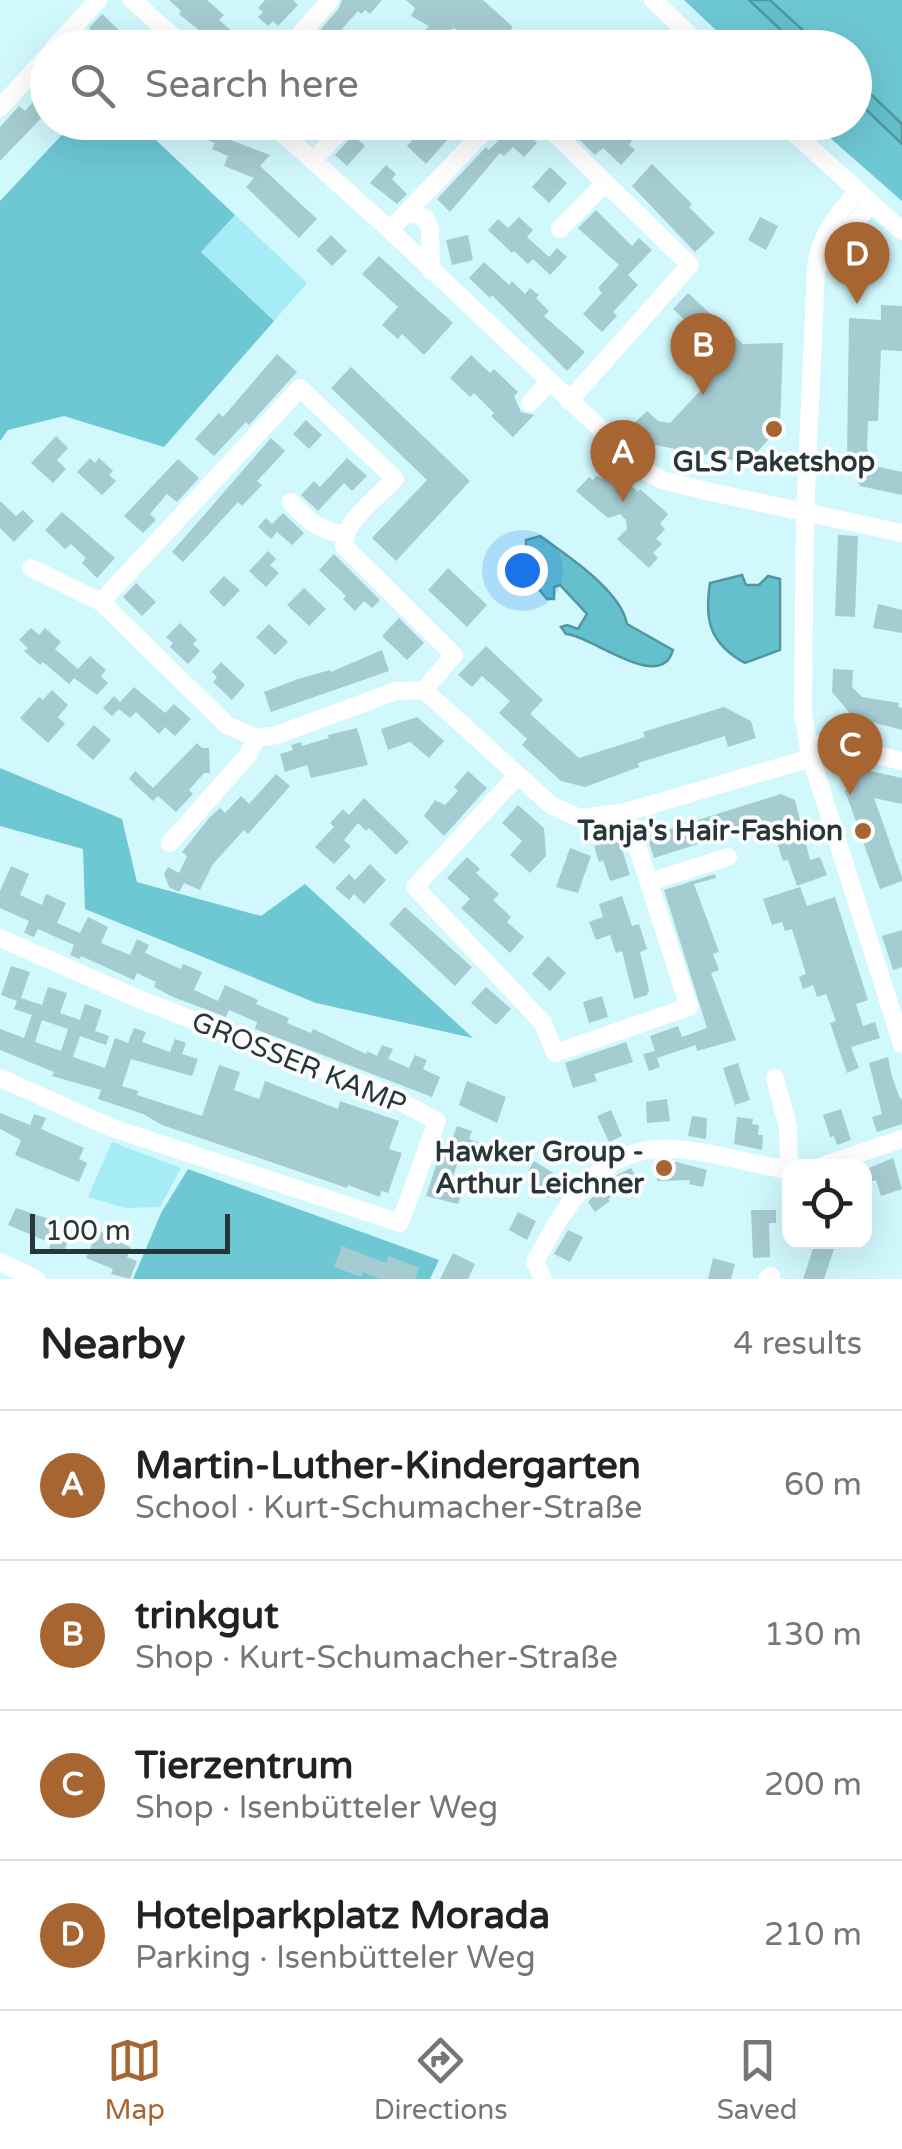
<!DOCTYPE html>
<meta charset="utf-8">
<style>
:root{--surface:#fff;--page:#f2f2f2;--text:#222;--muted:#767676;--line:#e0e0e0;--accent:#a76531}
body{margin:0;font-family:"Varela Round",sans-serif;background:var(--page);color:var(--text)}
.controls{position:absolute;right:30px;bottom:30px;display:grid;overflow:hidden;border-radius:20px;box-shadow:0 10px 40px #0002}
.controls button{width:90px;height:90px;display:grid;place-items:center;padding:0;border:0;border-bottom:2px solid var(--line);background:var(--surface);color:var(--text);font:50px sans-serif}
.scale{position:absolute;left:30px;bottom:25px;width:200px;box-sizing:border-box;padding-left:10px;border:5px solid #273739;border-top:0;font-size:28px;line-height:35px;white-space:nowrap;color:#273739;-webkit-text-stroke:8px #fcfcfc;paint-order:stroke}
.you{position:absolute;left:522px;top:570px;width:35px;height:35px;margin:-25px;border:8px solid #fff;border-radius:50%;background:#1a73e8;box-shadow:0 0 0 15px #1a73e833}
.badge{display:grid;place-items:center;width:65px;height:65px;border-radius:50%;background:var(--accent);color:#fff;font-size:32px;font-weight:700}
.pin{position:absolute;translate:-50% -82px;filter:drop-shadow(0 2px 5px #0008)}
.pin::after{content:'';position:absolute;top:52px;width:35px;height:30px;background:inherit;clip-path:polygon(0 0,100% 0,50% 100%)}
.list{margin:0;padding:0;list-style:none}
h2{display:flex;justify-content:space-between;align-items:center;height:130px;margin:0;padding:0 40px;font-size:42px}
h2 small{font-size:32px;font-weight:400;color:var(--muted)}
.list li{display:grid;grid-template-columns:65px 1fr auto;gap:30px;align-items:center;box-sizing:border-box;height:150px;padding:0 40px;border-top:2px solid var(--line)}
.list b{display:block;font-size:38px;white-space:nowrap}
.list p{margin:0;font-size:32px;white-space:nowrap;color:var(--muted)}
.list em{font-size:32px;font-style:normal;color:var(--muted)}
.icon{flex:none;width:55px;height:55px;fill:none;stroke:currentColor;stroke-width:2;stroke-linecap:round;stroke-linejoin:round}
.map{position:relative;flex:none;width:902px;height:1279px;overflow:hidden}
.search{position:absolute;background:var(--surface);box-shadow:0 10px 40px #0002;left:30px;right:30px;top:30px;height:110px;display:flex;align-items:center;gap:25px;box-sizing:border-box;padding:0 35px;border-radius:55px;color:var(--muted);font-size:38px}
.sheet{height:730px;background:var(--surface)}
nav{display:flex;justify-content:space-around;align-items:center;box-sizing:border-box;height:140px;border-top:2px solid var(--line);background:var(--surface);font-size:28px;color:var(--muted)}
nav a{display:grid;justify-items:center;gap:5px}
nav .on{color:var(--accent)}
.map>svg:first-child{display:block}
.green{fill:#a6ecf6}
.forest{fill:#6dc8d4}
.water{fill:#64c0cc;stroke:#5297a0;stroke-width:2.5}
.building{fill:#a5ccd1;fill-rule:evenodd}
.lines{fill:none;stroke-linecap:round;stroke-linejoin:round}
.minor{stroke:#fff;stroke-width:18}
.poi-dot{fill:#a76531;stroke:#fcfcfc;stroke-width:4}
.labels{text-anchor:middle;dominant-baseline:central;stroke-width:8;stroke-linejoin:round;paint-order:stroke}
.poi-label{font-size:28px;font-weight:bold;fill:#273739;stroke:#fcfcfc;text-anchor:end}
.street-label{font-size:28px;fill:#273739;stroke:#fcfcfc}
</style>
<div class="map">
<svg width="902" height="1279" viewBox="0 0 902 1279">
<rect width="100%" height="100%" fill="#d0f8fd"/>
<path class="green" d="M235,215L307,283L274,321L201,252Z
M112,1142L181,1168L160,1207L125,1208L88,1197Z"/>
<path class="forest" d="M684,0H902V201L813,123L854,122V48L734,47Z
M73,123H138L235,215L201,252L274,321L164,447L64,416L8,430L0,441V201Z
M0,768L122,819L137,882L261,916L305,884L473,1038L316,1003L85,909L83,849L0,826Z
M188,1169L439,1260L430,1279H133L161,1213Z"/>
<path class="water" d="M749,0H770L821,47H799Z
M855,79L902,124V144L855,99Z
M540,536C567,555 621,591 627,624L673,650C661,694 591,635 566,634L561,627L567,625L578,629L587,614L560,585L554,587V599H547L537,587L539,577L526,556V540Z
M742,575L746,585H759L768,576L780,579V650L745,663C710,644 704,620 710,583Z"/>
<path class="building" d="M169,0H207L224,15L219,20L252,48H221L179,14L181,11Z
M265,0H293L298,5L278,26L273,21L268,26L258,17L263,12L258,8Z
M342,0H382L370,14L365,10L361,14L358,11L333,39L336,42L332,48H305L339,8Z
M406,0H483L513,27L506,34L520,48H490L480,38L475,44L466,34L453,28L435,48H410L429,26L411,16L415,8Z
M102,14L118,29L115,37L139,46L144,34L158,40L155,48H104L93,44L96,35L89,28Z
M48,85V111L0,161V127L19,106L25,111Z
M190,122H225L220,136L270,155L260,166L317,219L299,238L246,187L254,178L224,166L228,156L212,149L215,143L186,132Z
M428,122H463L426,164L407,146Z
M561,122H606L632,141L629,145L635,150L621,165L603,148L595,155Z
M516,123L537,143L524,157L513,147L504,156L500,153L450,212L437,199L486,147L489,150Z
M353,135L365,146L347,166L335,155Z
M652,164L692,204L689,207L715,233L695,252L632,186Z
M386,165L396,174L392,179L407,194L397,204L370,183Z
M550,167L567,183L549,203L532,187Z
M596,210L632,246L639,238L652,250L628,275L638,285L613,312L617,316L602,332L583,314L602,293L598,288L619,265L578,228Z
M519,217L533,230L527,237L549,257L557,248L567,257L550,275L533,259L528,264L514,251L512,253L488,230L498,219L508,228Z
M760,217L778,226L766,250L748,240Z
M331,235L347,251L332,266L316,250Z
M468,235L473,260L452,265L446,240Z
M379,256L453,323L424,355L402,334L398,339L382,325L398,307L362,274Z
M484,262L509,285L512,281L525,294L530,288L539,295L536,298L549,311L544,316L585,352L567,371L492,295L490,298L469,278Z
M688,293L743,344L783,343L780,427L747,463L650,444L631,426L647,411L658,421L670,423L728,361L673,309Z
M881,305L902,306V351L881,350L878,421H868L867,448L875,466L902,472V495L860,486L847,458L849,318L881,320Z
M277,354L297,372L249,425L246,422L214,456L195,439L219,413L223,417Z
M471,355L490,373L494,369L518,392L514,396L521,412L534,415L513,437L491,416L494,413L474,393L470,397L450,378Z
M351,367L470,481L396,561L372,538L427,480L331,388Z
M306,420L322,435L309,449L293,434Z
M56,436L68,448L57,460L66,469L53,483L31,463Z
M271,438L285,451L257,481L262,485L242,506L238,502L183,562L172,552Z
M90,458L95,463L99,458L113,471L109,475L116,481L102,495L77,472Z
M347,458L367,476L352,491L344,483L318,511L301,495L314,481L320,487Z
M178,459L199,478L177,502L167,494L150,514L156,520L143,533L124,516Z
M596,476L620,484L624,479L638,492L640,489L668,514L660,524L665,529L656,539L662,544L653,553L658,558L649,568L617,539L627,529L626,520L620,514L608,518L576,491L589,477L593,480Z
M0,501L16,516L23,510L34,521L14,542L0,528Z
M62,512L115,558L97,578L82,563L86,558L71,544L65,549L45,530Z
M283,513L304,533L292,545L277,532L271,539L258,527L266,518L272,524Z
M838,535L858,536L855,617L835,616Z
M268,551L276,559L270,565L279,573L266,587L249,571Z
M334,554L380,600L372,608L364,601L355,611L343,599L346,596L319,570Z
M448,568L487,605L467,627L428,590Z
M224,576L240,590L224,607L209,592Z
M136,583L156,602L142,616L123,597Z
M304,588L326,609L309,626L287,605Z
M878,604L902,610V633L873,628Z
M399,618L424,643L407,660L382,636Z
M180,623L197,640L193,644L200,651L188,664L170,647L173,643L166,637Z
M269,624L288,642L275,655L256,637Z
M31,628L39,635L45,628L61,642L55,649L78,669L90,656L106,670L101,676L108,683L97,695L74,678L69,684L43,662L40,665L24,651L28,648L19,640Z
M486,646L543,700L530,714L579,758L645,737L643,732L724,707L751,721L756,738L728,747L725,736L638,763L639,767L585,787L561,781L522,745L527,739L499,713L510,701L482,676L472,687L458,675Z
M382,650L389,671L271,712L264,692L298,679L330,670L331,672Z
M221,662L245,685L232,700L213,682L217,677L212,672Z
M833,669L853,670L852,687L862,697L899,703L898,707L902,708V730L853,717L832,692Z
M134,687L165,713L174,704L191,719L175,736L165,727L159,734L136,712L130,718L119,709L112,716L103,708L114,696L120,702Z
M52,690L68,705L58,717L65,724L48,743L20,718L39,697L43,700Z
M417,717L444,741L429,758L410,742L388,750L381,729Z
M94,725L111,740L93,760L76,745Z
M357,728L368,765L311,778L307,765L285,772L280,754L293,750L291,745L301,742L302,746L329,738L328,735Z
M197,743L202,748H209L210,773H204L189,790L193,794L176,812L158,796L153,801L129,779L135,771L153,788Z
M862,769L902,778V804L874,798L902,877V881L880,889L845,791Z
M468,771L487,788L444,836L424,816L435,800L445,805L458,791L454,787Z
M276,774L290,786L248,834L244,830L213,864L200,890L184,883L179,892L169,887L164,874L168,867L179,873L187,856L182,852L210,817L220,808L225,813L241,796L249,804Z
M781,794L795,800L810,860L820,857L827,875L797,886L788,860L783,861L770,821L654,858L647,836Z
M364,798L409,842L396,855L369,828L366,831L358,823L344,840L351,846L334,864L315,847L334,827L330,823L343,809L349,815Z
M518,805L544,828L546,856L530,873L510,855L522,841L502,823Z
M619,839L630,875L610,881L603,860L599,862L594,846Z
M570,848L591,856L578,893L556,887Z
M467,857L480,869L476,873L499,894L493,900L511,917L507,922L524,937L510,953L461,908L470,899L447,878Z
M370,864L386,880L364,904L354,894L349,900L335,888L349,874L355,880Z
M11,866L29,874L20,895L42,905L46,894L66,903L57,923L80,933L88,917L108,927L101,943L130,955L137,939L149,945L145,953L181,969L183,964L202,972L194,990L218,1001L225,985L258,1000L256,1004L289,1018L287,1023L311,1033L313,1029L366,1054L367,1051L377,1056L382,1045L393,1049L388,1059L409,1068L415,1055L427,1060L423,1069L440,1077L432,1097L255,1029L257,1022L229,1010L226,1017L173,997L154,987L156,982L137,973L134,980L81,956L80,959L70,955L74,945L38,929L34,937L24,933L29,921L0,908V891Z
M715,874L716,878L694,884L719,952L713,954L719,970L711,973L736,1040L697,1051L696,1045L657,1058L655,1053L660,1067L649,1071L643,1054L655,1051L650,1036L678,1026L682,1037L707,1028L664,890Z
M800,887L807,906L835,897L868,1000L856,1004L863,1026L875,1022L880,1038L851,1047L859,1068L847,1073L830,1023L836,1021L826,994L817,997L813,985L803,989L799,977L806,974L792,929L785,931L782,922L772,925L763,899Z
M622,896L632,926L639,924L647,949L640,952L649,990L647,995L634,999L622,951L616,953L610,935L596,940L589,922L603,917L599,904Z
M405,907L472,967L455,986L389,924Z
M902,930V967L893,970L882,936Z
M548,956L566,973L550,991L532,974Z
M11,966L30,972L21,998L42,1005L48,987L67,993L60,1013L80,1020L85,1004L102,1010L95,1031L109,1036L106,1045L80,1036L73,1057L105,1068L115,1038L128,1043L134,1028L146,1032L142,1042L170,1052L175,1039L186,1043L182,1054L198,1059L192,1076L131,1059L122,1086L138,1091L137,1095L202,1116L219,1065L240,1072L234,1090L259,1099L265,1081L338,1109L340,1101L399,1121L389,1149L402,1153L388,1193L381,1191L380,1197L348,1185L347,1188L162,1125L143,1114L98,1099L101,1090L52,1076L54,1072L0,1050V1029L24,1038L32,1015L14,1009L17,1001L1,995ZM42,1020L68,1029L61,1051L35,1042Z
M486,987L511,1009L496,1025L471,1003Z
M602,996L608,1017L589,1023L583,1002Z
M626,1042L633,1062L594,1074L597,1081L573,1088L565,1063Z
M888,1057L891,1073L900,1099L902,1098V1124L877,1132L872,1117L882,1114L869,1063Z
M738,1063L750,1100L735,1105L723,1068Z
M467,1081L506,1097L497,1123L459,1105Z
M667,1099L670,1121L647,1123L646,1102Z
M841,1109L851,1140L837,1145L834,1136L830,1137L823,1115Z
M611,1110L622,1136L609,1142L597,1116Z
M0,1113L30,1125L34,1114L46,1118L41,1129L84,1148L79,1159L87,1163L79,1182L15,1155L21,1140L0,1129Z
M692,1116L707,1118L706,1139L688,1136Z
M737,1117L753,1119L752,1124L759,1125L758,1135H763L762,1150L734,1144Z
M457,1126L472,1131L469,1139L484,1144L478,1163L460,1156L451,1182L464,1187L458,1204L426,1196L443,1144L450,1146Z
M893,1158L902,1189L881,1196L876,1180L864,1184V1170Z
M534,1161L555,1174L549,1183L556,1188L549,1198L531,1186L529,1180L533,1174L528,1171Z
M657,1162H677L707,1170L703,1187L689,1184L690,1180L657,1181Z
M631,1168L639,1182L608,1199L610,1201L595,1212L588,1202L604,1185L612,1179L615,1182L613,1177Z
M16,1208L55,1221L51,1230L69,1238L63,1254L49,1248L51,1243L8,1225Z
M751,1210H776V1223H769L770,1257L753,1258Z
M518,1212L536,1221L527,1240L509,1230Z
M98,1230L131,1248L127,1257L137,1261L130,1279L111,1274L113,1269L86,1258Z
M568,1230L583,1237L570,1262L554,1254Z
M815,1243L834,1249L824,1279H803Z
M342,1246L386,1263L389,1256L419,1268L415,1279H381L363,1272L361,1277L334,1267Z
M453,1253L475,1264L468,1279H440Z
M713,1258L735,1264L731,1279H708Z"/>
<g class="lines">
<path class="minor" d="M132,0L186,48
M653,0L703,48
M458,43L463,48
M54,48L98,0
M288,48L330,0
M0,108L48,55
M270,122L390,230L644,470L662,480L706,491L902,533
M543,122L690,265L569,401
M782,122L902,231
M313,161L348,122
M857,192C836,215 819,237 816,269L805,512L803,715L811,758L902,1044
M408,212L425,218L430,229L431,271
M560,229L605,183
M390,230L493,122
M816,268L871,204
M530,403L549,382
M291,502C307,521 320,531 344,534
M31,568L101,602L227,725L256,738L277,735L396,691L424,690L551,805L579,818L626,812L811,758
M101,602L300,388L395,479C378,497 344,520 344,546L454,655L424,690
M808,744L832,745L902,761
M517,776L415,887L543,1023L555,1053L689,1007L626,812
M170,843L248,755L256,738
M649,882L728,857
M0,938L143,1001L376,1089L437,1121L400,1223L112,1128L0,1078
M775,1078L788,1127L789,1170
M822,1166L902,1139
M0,1262L36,1279
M543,1279L535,1262C566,1204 600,1143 676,1149C713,1151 752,1165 790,1170
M767,1279L771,1276"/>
</g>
<g class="poi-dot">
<circle cx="774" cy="429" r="10"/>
<circle cx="863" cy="831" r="10"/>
<circle cx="664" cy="1168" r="10"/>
</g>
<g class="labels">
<g class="poi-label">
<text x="774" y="462" text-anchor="middle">GLS Paketshop</text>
<text x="843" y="831">Tanja's Hair-Fashion</text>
<text x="644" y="1152">Hawker Group -<tspan x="644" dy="32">Arthur Leichner</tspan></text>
</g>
<g class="street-label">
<text transform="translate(299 1063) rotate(22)">GROSSER KAMP</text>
</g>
</g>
</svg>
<div class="controls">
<button><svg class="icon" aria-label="locate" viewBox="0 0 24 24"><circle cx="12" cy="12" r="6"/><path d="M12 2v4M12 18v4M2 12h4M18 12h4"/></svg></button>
</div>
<div class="scale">100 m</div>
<div class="you"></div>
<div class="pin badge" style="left:623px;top:502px">A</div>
<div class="pin badge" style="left:703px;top:395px">B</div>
<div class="pin badge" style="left:850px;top:795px">C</div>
<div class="pin badge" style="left:857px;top:304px">D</div>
<div class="search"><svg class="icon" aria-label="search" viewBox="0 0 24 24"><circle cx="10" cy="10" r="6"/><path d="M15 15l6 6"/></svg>Search here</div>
</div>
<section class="sheet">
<h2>Nearby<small>4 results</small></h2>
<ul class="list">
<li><span class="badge">A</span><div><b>Martin-Luther-Kindergarten</b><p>School · Kurt-Schumacher-Straße</p></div><em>60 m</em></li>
<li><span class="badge">B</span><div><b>trinkgut</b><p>Shop · Kurt-Schumacher-Straße</p></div><em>130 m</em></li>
<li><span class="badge">C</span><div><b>Tierzentrum</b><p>Shop · Isenbütteler Weg</p></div><em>200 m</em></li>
<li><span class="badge">D</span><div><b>Hotelparkplatz Morada</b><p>Parking · Isenbütteler Weg</p></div><em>210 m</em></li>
</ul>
</section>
<nav>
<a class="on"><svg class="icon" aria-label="map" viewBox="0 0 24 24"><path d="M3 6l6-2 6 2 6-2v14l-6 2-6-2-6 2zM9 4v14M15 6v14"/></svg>Map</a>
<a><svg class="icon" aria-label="directions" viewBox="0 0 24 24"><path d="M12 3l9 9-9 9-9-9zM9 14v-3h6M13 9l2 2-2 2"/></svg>Directions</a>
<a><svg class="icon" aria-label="saved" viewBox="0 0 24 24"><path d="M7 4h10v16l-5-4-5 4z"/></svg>Saved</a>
</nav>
